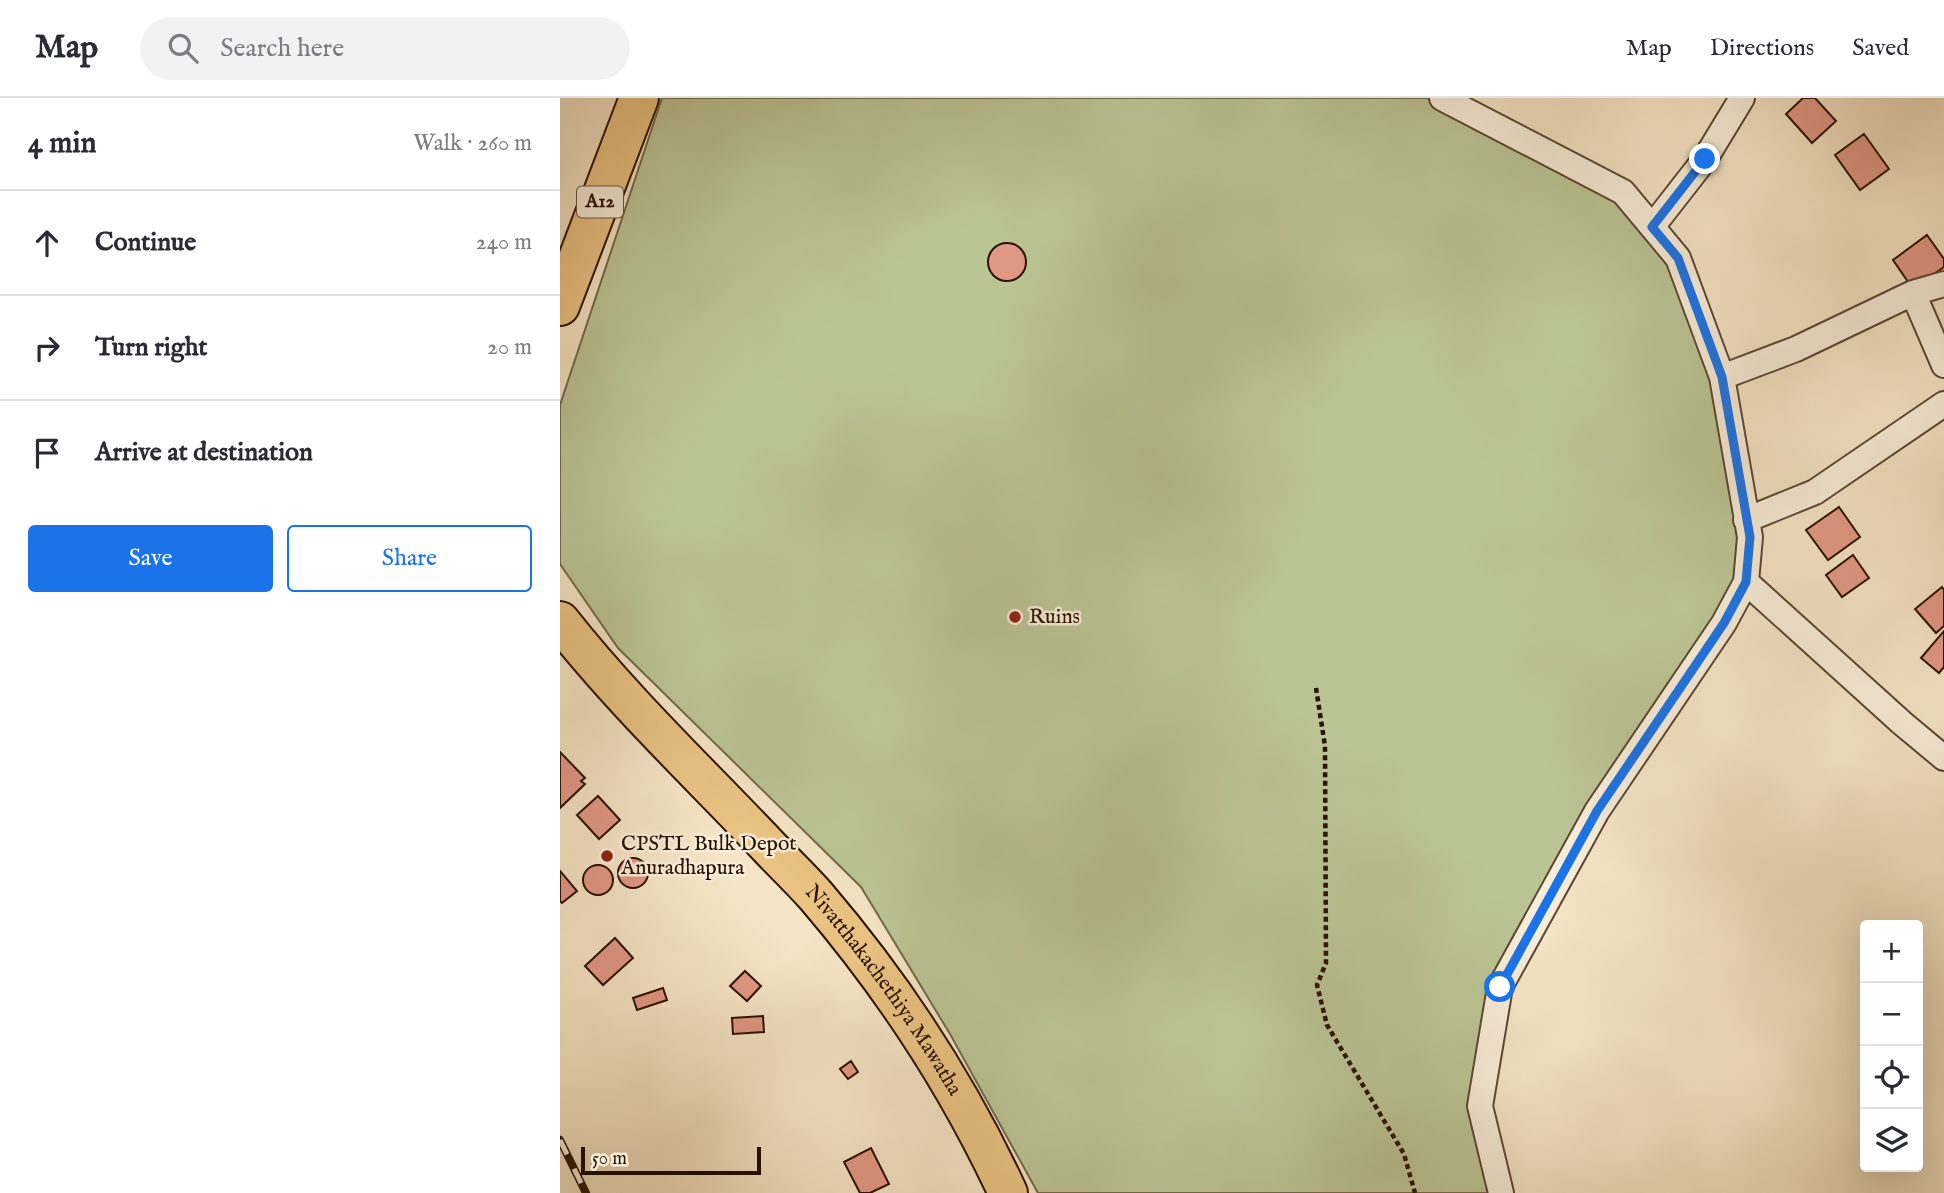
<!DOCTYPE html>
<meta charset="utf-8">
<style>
:root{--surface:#fff;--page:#f2f2f3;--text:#2b2b33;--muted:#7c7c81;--line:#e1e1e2;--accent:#1a73e8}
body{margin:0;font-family:"IM FELL English",serif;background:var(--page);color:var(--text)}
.controls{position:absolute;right:21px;bottom:21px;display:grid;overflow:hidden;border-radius:7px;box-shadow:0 7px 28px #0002}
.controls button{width:63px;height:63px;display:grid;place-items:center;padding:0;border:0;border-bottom:2px solid var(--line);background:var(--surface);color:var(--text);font:35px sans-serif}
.scale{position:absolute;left:21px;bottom:18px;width:180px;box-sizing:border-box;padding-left:7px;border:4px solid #291100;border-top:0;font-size:19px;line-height:24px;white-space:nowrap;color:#291100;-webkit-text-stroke:5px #f8edd9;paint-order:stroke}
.stop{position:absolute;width:21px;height:21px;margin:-16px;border:5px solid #1a73e8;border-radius:50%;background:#fff}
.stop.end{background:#1a73e8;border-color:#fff;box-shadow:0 2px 7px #0008}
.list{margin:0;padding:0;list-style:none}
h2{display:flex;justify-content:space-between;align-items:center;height:91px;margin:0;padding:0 28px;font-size:30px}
h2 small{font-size:23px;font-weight:400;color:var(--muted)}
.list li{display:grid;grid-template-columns:46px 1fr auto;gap:21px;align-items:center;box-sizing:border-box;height:105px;padding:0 28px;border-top:2px solid var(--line)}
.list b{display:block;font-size:26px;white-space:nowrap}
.list em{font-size:23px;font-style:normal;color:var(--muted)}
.actions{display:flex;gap:14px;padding:21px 28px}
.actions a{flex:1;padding:16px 0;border:2px solid var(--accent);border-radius:7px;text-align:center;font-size:24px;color:var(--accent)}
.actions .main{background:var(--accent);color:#fff}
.icon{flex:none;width:38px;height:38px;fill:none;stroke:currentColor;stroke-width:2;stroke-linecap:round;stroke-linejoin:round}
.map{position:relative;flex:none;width:1384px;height:1095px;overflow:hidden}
header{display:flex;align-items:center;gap:42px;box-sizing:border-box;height:98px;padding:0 35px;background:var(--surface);border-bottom:2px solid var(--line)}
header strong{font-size:33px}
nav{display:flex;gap:38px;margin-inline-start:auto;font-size:24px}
.search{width:490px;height:63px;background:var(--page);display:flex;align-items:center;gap:18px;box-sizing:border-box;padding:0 24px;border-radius:38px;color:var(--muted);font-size:26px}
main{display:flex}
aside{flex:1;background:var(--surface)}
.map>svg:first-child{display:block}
.green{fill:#bbc495;stroke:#726a4a;stroke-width:2}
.building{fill:#e29886;stroke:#291100;stroke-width:2}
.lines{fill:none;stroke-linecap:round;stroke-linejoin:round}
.minor-casing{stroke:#5c4631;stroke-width:28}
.trunk-casing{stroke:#291100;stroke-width:42}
.path{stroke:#291100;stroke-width:4.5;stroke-dasharray:5 3.5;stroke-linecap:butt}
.minor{stroke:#f8edd9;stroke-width:24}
.trunk{stroke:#eac282;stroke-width:38}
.rail-casing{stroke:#291100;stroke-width:8}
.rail{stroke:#f8edd9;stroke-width:5;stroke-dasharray:16;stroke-linecap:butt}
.route{stroke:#1a73e8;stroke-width:9}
.poi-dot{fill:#8f2418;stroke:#f8edd9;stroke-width:2.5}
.labels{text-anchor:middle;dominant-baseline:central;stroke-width:5;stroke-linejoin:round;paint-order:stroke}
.shield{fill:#f8edd9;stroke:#675341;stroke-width:2}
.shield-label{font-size:19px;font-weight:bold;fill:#291100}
.poi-label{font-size:21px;fill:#291100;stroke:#f8edd9;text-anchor:start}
.street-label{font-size:21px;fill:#291100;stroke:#f8edd9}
</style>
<header>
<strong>Map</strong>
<div class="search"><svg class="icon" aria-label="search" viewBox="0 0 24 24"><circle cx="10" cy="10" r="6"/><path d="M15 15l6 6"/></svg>Search here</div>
<nav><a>Map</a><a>Directions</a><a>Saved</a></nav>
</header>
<main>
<aside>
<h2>4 min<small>Walk · 260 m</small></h2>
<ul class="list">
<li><svg class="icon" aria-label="ahead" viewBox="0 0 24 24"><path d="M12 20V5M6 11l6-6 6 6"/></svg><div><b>Continue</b></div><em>240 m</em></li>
<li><svg class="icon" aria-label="right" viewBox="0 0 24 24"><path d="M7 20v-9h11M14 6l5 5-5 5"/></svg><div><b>Turn right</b></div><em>20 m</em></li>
<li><svg class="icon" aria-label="arrive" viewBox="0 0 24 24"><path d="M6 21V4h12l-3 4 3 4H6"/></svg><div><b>Arrive at destination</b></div></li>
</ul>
<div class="actions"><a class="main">Save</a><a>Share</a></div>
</aside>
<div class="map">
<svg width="1384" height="1095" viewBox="0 0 1384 1095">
<rect width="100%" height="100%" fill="#f5e4c5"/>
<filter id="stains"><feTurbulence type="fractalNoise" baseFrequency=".00286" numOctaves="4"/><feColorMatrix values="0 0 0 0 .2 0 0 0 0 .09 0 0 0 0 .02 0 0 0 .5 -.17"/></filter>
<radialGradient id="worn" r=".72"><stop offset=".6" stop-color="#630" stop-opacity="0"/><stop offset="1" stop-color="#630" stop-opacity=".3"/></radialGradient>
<path class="green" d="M102,0H882L1063,94L1118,160L1162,279L1186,484L940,889L920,1008L941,1095H478L390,936L301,789L58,550L0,466V307Z"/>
<path class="building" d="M1243,0H1255L1276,23L1252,45L1226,16Z
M1304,36L1329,71L1300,92L1275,57Z
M1367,137L1384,161V169L1353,191L1333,162Z
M428 164a19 19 0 1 1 38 0a19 19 0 1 1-38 0Z
M1279,409L1300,439L1268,462L1246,432Z
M1293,457L1309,480L1282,499L1266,477Z
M1382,489L1384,492V528L1376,535L1355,511Z
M1384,533V569L1379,575L1361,560Z
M0,654L25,680L21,683L25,686L0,710Z
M38,698L60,722L39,741L17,717Z
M58 775a15 15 0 1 1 30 0a15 15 0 1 1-30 0Z
M23 782a15 15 0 1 1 30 0a15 15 0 1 1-30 0Z
M0,773L17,793L2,805L0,803Z
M55,840L73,860L43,887L25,868Z
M185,873L201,888L187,903L170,888Z
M103,890L107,902L77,912L73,900Z
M203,918L204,934L173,936L172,920Z
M291,963L298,974L288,981L280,971Z
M311,1050L329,1086L310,1095H300L284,1064Z"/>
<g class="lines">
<defs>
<path id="minor" d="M882,0L1063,94L1118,160L1162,279L1190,439L1186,484L1164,525L1037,713L940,889L920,1008L941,1095
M1092,129L1145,61L1182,0
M1353,195L1384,267
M1162,279L1236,251L1353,195L1384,186
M1186,422L1255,394L1384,306
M1186,484L1342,625L1384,660"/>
<g id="trunk">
<path d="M0,208L79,0"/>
<path id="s1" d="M0,523C63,603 138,674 208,748C224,765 241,781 256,798C333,888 398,987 448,1095"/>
</g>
</defs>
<use href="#minor" class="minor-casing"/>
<use href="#trunk" class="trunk-casing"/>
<path class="path" d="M756,590L765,648L766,865L757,887L767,927L844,1056L855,1095"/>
<use href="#minor" class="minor"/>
<use href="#trunk" class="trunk"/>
<defs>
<path id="rail" d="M0,1042L26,1095"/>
</defs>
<use href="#rail" class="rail-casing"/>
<use href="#rail" class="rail"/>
</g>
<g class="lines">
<path class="route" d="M940,889L1037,713L1164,525L1186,484L1190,439L1162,279L1118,160L1092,129L1145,61"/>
</g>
<g class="poi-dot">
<circle cx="455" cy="519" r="7"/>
<circle cx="47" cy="758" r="7"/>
</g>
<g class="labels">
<rect class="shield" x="17" y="88.5" width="46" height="31" rx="5"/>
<g class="shield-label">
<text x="40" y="104">A12</text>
</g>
<g class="poi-label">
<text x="469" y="519">Ruins</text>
<text x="61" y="746">CPSTL Bulk Depot<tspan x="61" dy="24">Anuradhapura</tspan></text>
</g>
<g class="street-label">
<text stroke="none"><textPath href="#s1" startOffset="492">Nivatthakachethiya Mawatha</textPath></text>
</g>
</g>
<rect width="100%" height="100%" filter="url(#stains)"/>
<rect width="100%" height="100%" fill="url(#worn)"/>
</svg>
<div class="controls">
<button>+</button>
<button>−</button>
<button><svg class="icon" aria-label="locate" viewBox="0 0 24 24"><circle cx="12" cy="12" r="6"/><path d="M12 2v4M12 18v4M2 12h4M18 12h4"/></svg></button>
<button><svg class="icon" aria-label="layers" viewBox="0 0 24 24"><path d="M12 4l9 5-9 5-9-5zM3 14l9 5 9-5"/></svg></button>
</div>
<div class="scale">50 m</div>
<div class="stop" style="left:940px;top:889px"></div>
<div class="stop end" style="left:1145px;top:61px"></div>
</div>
</main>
